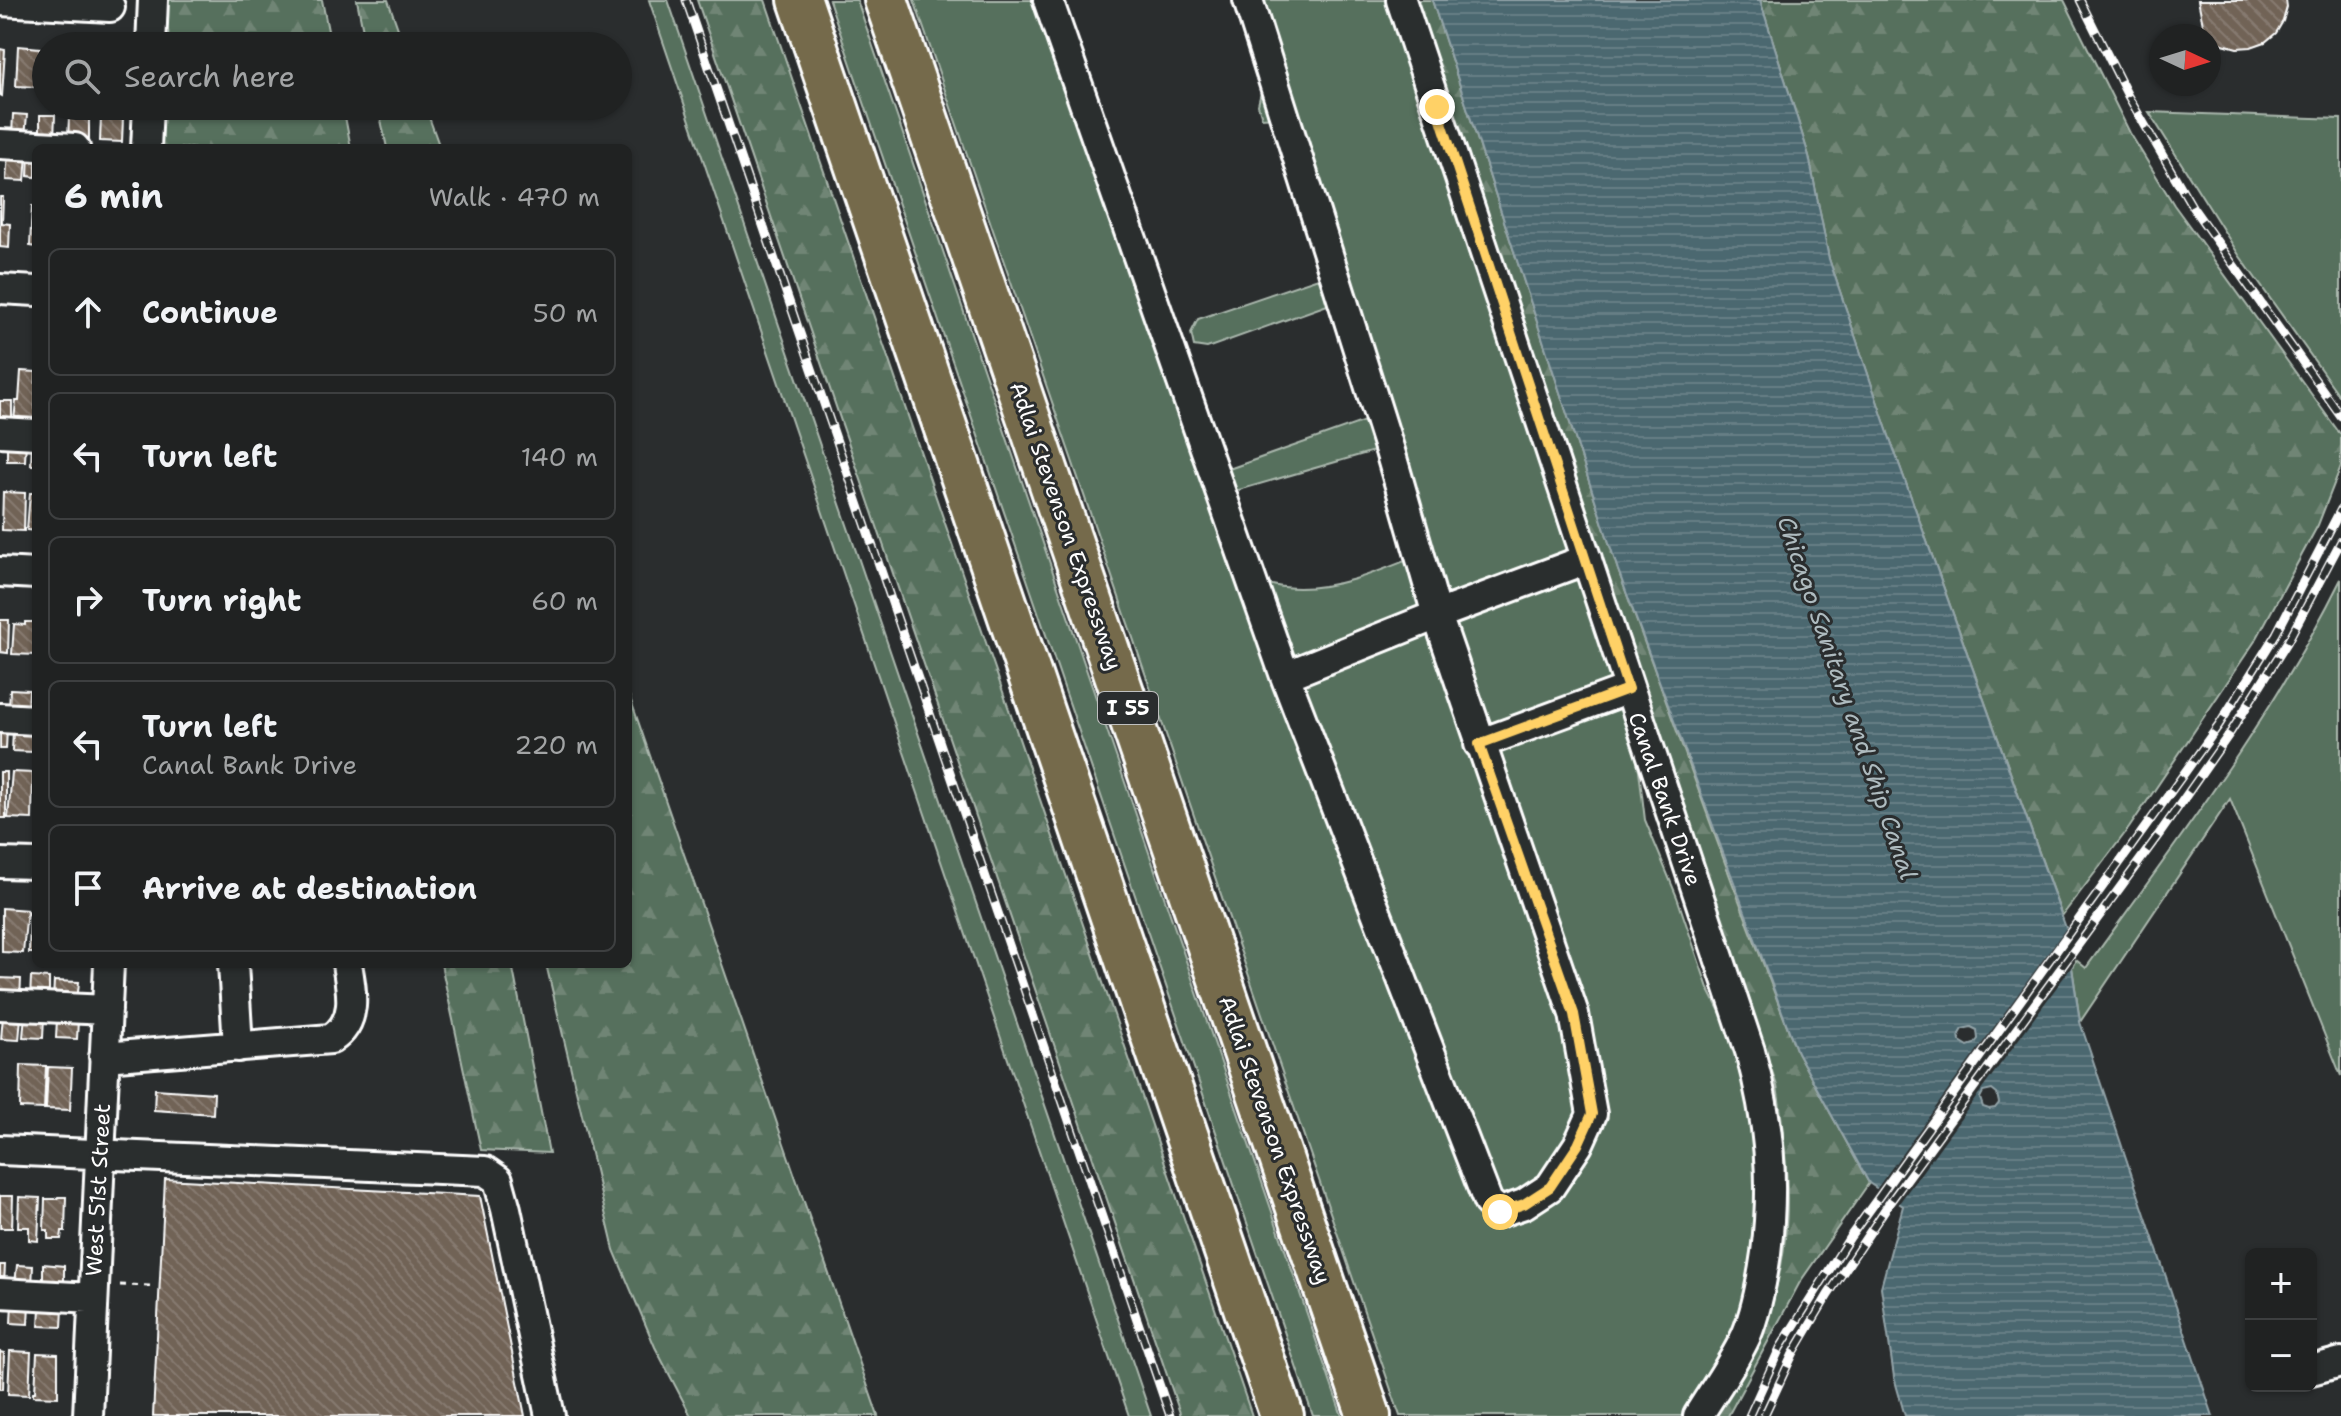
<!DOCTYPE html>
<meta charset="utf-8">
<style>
:root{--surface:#202222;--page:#282a2a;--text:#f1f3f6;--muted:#a2a4a5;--line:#3d3f40}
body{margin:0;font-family:"Shantell Sans",sans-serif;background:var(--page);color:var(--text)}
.controls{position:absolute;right:24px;bottom:24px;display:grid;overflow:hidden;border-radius:12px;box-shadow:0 2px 6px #0004}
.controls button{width:72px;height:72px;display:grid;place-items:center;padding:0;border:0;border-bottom:2px solid var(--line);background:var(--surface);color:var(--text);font:40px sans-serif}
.compass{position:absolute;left:2149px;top:24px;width:72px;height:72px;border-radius:50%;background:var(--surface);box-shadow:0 2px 6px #0004;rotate:94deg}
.stop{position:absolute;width:24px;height:24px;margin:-18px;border:6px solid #ffd166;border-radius:50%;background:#fff}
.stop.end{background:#ffd166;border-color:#fff;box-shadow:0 2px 8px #0008}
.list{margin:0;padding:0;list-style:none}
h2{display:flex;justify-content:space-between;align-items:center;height:104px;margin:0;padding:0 32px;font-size:34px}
h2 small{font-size:26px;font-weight:400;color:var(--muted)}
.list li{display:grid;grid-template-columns:52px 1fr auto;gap:24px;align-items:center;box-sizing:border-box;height:128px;margin:0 16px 16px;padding:0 16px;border:2px solid var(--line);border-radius:12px}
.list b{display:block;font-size:30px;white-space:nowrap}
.list p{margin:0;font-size:26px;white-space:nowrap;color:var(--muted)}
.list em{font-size:26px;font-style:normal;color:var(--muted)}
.icon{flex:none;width:44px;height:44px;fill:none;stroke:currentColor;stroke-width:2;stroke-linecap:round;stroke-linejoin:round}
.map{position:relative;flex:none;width:2341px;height:1416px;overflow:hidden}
.search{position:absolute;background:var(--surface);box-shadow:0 2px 6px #0004;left:32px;top:32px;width:600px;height:88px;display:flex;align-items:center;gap:20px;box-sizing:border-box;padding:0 28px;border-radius:44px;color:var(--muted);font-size:30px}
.panel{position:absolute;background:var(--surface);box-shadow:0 2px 6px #0004;left:32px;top:144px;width:600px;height:824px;border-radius:12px}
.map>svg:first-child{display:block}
.grass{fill:#57705d;stroke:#abb8ae;stroke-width:2}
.forest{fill:url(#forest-firs);stroke:#abb8ae;stroke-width:2}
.water{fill:url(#water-rules);stroke:#93a4a9;stroke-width:2;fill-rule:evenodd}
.pier{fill:#2a2d2e}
.building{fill:url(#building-back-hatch);stroke:#fff;stroke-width:2}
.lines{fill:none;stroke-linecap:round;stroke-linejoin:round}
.minor-casing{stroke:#fff;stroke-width:34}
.highway-casing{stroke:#fff;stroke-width:48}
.path{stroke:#fff;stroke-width:3;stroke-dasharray:6 6;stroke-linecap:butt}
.minor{stroke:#2a2d2e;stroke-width:28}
.highway{stroke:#746b4b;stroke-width:42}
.rail-casing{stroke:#fff;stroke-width:9}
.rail{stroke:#2a2d2e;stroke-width:6;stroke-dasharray:18;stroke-linecap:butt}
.route{stroke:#ffd166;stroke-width:10}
.labels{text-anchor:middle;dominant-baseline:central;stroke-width:6;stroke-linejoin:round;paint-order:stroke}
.shield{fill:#2a2d2e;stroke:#bfc0c0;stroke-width:2}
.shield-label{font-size:20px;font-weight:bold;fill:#fff}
.street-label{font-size:22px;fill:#fff;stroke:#2a2d2e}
.water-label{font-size:24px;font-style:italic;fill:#aebbbf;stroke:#2a2d2e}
</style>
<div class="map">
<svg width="2341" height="1416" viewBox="0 0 2341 1416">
<defs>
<pattern id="forest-firs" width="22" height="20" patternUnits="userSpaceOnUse" patternTransform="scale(2)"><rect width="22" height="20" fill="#57705d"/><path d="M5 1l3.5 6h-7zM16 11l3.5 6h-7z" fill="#708575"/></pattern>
<pattern id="water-rules" width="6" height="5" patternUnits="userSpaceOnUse" patternTransform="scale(2)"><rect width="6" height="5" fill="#4b6770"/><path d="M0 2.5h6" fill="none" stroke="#667e85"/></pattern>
<pattern id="building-back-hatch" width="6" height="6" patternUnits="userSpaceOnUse" patternTransform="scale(2)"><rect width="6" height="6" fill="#716357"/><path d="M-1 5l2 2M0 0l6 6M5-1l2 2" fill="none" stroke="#867a70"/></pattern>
</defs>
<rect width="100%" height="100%" fill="#2a2d2e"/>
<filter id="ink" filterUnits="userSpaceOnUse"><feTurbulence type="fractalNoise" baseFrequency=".0125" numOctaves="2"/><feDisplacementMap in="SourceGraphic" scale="16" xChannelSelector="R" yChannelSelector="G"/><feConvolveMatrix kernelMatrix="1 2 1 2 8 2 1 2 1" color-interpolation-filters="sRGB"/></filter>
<g filter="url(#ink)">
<path class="grass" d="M649,0H668L1151,1416H1129Z
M829,0H857L1342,1416H1313Z
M914,0H1047L1247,579C1259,581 1271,586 1284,587C1329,593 1381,571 1422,554L1391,446L1232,492L1226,470L1382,415L1344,299L1207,348L1194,346L1191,333L1198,319L1336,272L1286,116L1262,118L1258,105L1261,92L1280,84L1251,0H1389L1617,669L1639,770L1645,820L1677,897L1708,988L1739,1049L1754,1133L1759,1196L1751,1269L1738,1320L1682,1416H1400Z
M2149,112L2341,119V398L2239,255Z
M2341,579V1076L2230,799L2080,1022L2072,967L2076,960L2086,968C2177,842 2272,718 2341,579Z"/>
<path class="forest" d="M160,0H322L331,46H159Z
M357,0H388L404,46H366Z
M697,0H765L1252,1416H1181Z
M1412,0H1432L1618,570L1732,882L1797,1052L1869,1183L1800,1282L1728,1416H1711C1725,1394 1743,1372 1754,1349C1796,1260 1791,1180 1777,1086Z
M1760,0H2064L2130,133L2174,205L2341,435V466L2318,525L2257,638L2129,828L2062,916L1889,436L1829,259L1809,156Z
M156,106H343L351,148H154Z
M378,106H425L440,148H387Z
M628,692L878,1416H691L655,1347L614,1250L546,964H628Z
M441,964H512L549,1153L481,1150Z"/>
<path class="water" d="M1432,0H1760L1809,156L1829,259L1889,436L2066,928L2080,1022L2213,1416H1905L1894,1377L1881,1287L1903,1206L1869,1183L1797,1052L1618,570ZM1971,1027L1977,1030L1978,1039L1974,1044L1968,1046L1960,1041L1959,1034L1962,1029ZM1979,1054L1995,1063L1987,1078L1971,1070ZM1992,1090L1997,1094L1999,1103L1995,1108L1989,1109L1983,1107L1980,1098L1983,1092Z"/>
<path class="pier" d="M2066,928L2071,931L2075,962L1897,1206L1875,1191Z"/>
<path class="building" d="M2198,0H2286L2287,7L2283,21L2276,33L2265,42L2251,47L2237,48L2223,44L2211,36L2203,24Z
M18,46L40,48L37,87L16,86Z
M0,49L5,50L2,96L0,95Z
M13,114L27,115L25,137L12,136Z
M40,115H55L54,138L40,137Z
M69,117H89V140L68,139Z
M101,117L123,118L122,142L100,141Z
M8,152L27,154L25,181L6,180Z
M29,154L36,155V177L28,176Z
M0,197H3L2,223L10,224L9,248L0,247Z
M32,206H36V247L30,246Z
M21,371L36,372L35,422L14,421L16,401H19Z
M0,401H12V422H0Z
M32,442H36V465H31Z
M7,443H26L25,461H7Z
M3,492L25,493L24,531L2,530Z
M30,493H36V531L27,530Z
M0,620H9L8,653L0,652Z
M25,622H36V655L12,654L14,624L25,625Z
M10,689L29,690L28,711L9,710Z
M0,728L7,729L6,749H0Z
M13,731L34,732L33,752L12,751Z
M0,772H6V818H0Z
M12,772L33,773L32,819L8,818Z
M2,908L27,910L23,953L2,952Z
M32,910H36V953H29L30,918L28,913H32Z
M31,977L49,978V1000L30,999Z
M0,978L21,979L20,999L0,998Z
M54,981L79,982L77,1002L53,1000Z
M25,1015L44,1016L43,1038L23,1037Z
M3,1016L21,1017L19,1040L1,1039Z
M57,1019L78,1020L77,1039L56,1038Z
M21,1065L46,1066L44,1109L20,1108Z
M48,1067L72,1068L70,1110L46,1109Z
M155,1089L214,1093L213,1114L154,1110Z
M165,1179L480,1196L525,1416H153Z
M0,1196H13L12,1228H0Z
M19,1197L40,1198L38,1241L29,1240V1227H18Z
M58,1197H66L65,1231H62L61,1239H48V1230H44L45,1199H57Z
M43,1264L64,1266V1286L43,1285Z
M0,1265H5L4,1284L0,1283Z
M17,1265L33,1266L32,1286L15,1285Z
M12,1303L29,1304L28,1324L11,1323Z
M40,1308L63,1309L62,1327L39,1326Z
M10,1351L31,1352L29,1395L8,1394Z
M0,1352L4,1353L3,1389H0Z
M37,1353L58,1354V1397L33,1396V1392H35Z"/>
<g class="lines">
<defs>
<path id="minor" d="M1048,0L1285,676L1488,1202L1500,1212L1524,1204L1550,1187L1578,1145L1592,1114L1574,1014L1437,615L1390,451L1248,0
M1401,0L1750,1051C1769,1121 1775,1180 1766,1253C1762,1281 1757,1310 1746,1336C1733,1364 1714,1390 1698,1416
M0,1L110,7
M151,46L153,0
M0,144L75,148
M146,148L148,106
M0,289L36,291
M0,432L36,434
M0,572L36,574
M1285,676L1437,615L1587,559
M0,718L36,720
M1479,744L1628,689
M0,863L36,864
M233,964L238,1047
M0,1005L107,1010
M104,1057L331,1039C358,1022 352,992 347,964
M0,1150L485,1171L498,1180L506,1209L550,1416
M0,1293L93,1298
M2311,1370L2341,1362
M88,1416L109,964"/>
<path id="highway" d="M800,0L1282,1416
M886,0L1369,1416"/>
</defs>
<use href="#minor" class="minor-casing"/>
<use href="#highway" class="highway-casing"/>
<path class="path" d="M120,1285L154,1286"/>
<use href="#minor" class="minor"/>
<use href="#highway" class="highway"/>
<defs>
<path id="rail" d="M686,0L1170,1416
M2080,0L2128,96L2193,208L2341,416
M1749,1416L1780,1348L1850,1237L2219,725L2276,634L2341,509
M1764,1416L1793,1354L1828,1295L1890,1202L2160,833L2230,733L2288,641L2341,541"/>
</defs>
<use href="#rail" class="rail-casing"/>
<use href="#rail" class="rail"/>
</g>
</g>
<g class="lines" filter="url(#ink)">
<path class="route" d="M1437,107L1628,689L1479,744L1574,1014L1592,1114L1578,1145L1550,1187L1524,1204L1500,1212"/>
</g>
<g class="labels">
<rect class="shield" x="1098" y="692" width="60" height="32" rx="6"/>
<g class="shield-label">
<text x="1128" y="708">I 55</text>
</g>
<g class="street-label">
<text transform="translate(1066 526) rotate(71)">Adlai Stevenson Expressway</text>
<text transform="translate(1665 799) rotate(71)">Canal Bank Drive</text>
<text transform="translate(1275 1140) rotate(71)">Adlai Stevenson Expressway</text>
<text transform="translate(98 1190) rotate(-87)">West 51st Street</text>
</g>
<g class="water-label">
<text transform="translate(1847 698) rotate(71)">Chicago Sanitary and Ship Canal</text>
</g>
</g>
</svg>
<div class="controls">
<button>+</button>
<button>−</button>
</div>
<svg class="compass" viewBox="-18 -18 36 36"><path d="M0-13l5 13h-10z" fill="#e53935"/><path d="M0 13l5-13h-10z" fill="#a2a4a5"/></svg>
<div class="stop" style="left:1500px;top:1212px"></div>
<div class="stop end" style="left:1437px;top:107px"></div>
<div class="search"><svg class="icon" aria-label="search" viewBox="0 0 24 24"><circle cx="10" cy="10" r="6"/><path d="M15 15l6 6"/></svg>Search here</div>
<section class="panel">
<h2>6 min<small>Walk · 470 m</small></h2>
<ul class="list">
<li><svg class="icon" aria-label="ahead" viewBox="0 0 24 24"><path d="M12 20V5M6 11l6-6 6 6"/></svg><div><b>Continue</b></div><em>50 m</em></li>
<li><svg class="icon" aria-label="left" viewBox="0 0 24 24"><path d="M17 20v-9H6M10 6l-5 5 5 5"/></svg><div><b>Turn left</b></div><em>140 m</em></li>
<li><svg class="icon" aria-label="right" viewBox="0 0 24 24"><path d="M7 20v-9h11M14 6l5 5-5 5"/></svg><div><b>Turn right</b></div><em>60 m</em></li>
<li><svg class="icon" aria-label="left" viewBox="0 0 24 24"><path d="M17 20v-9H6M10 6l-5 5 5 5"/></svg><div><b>Turn left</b><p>Canal Bank Drive</p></div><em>220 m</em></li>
<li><svg class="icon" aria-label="arrive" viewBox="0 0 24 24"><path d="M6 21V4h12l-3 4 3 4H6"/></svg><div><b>Arrive at destination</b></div></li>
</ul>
</section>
</div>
